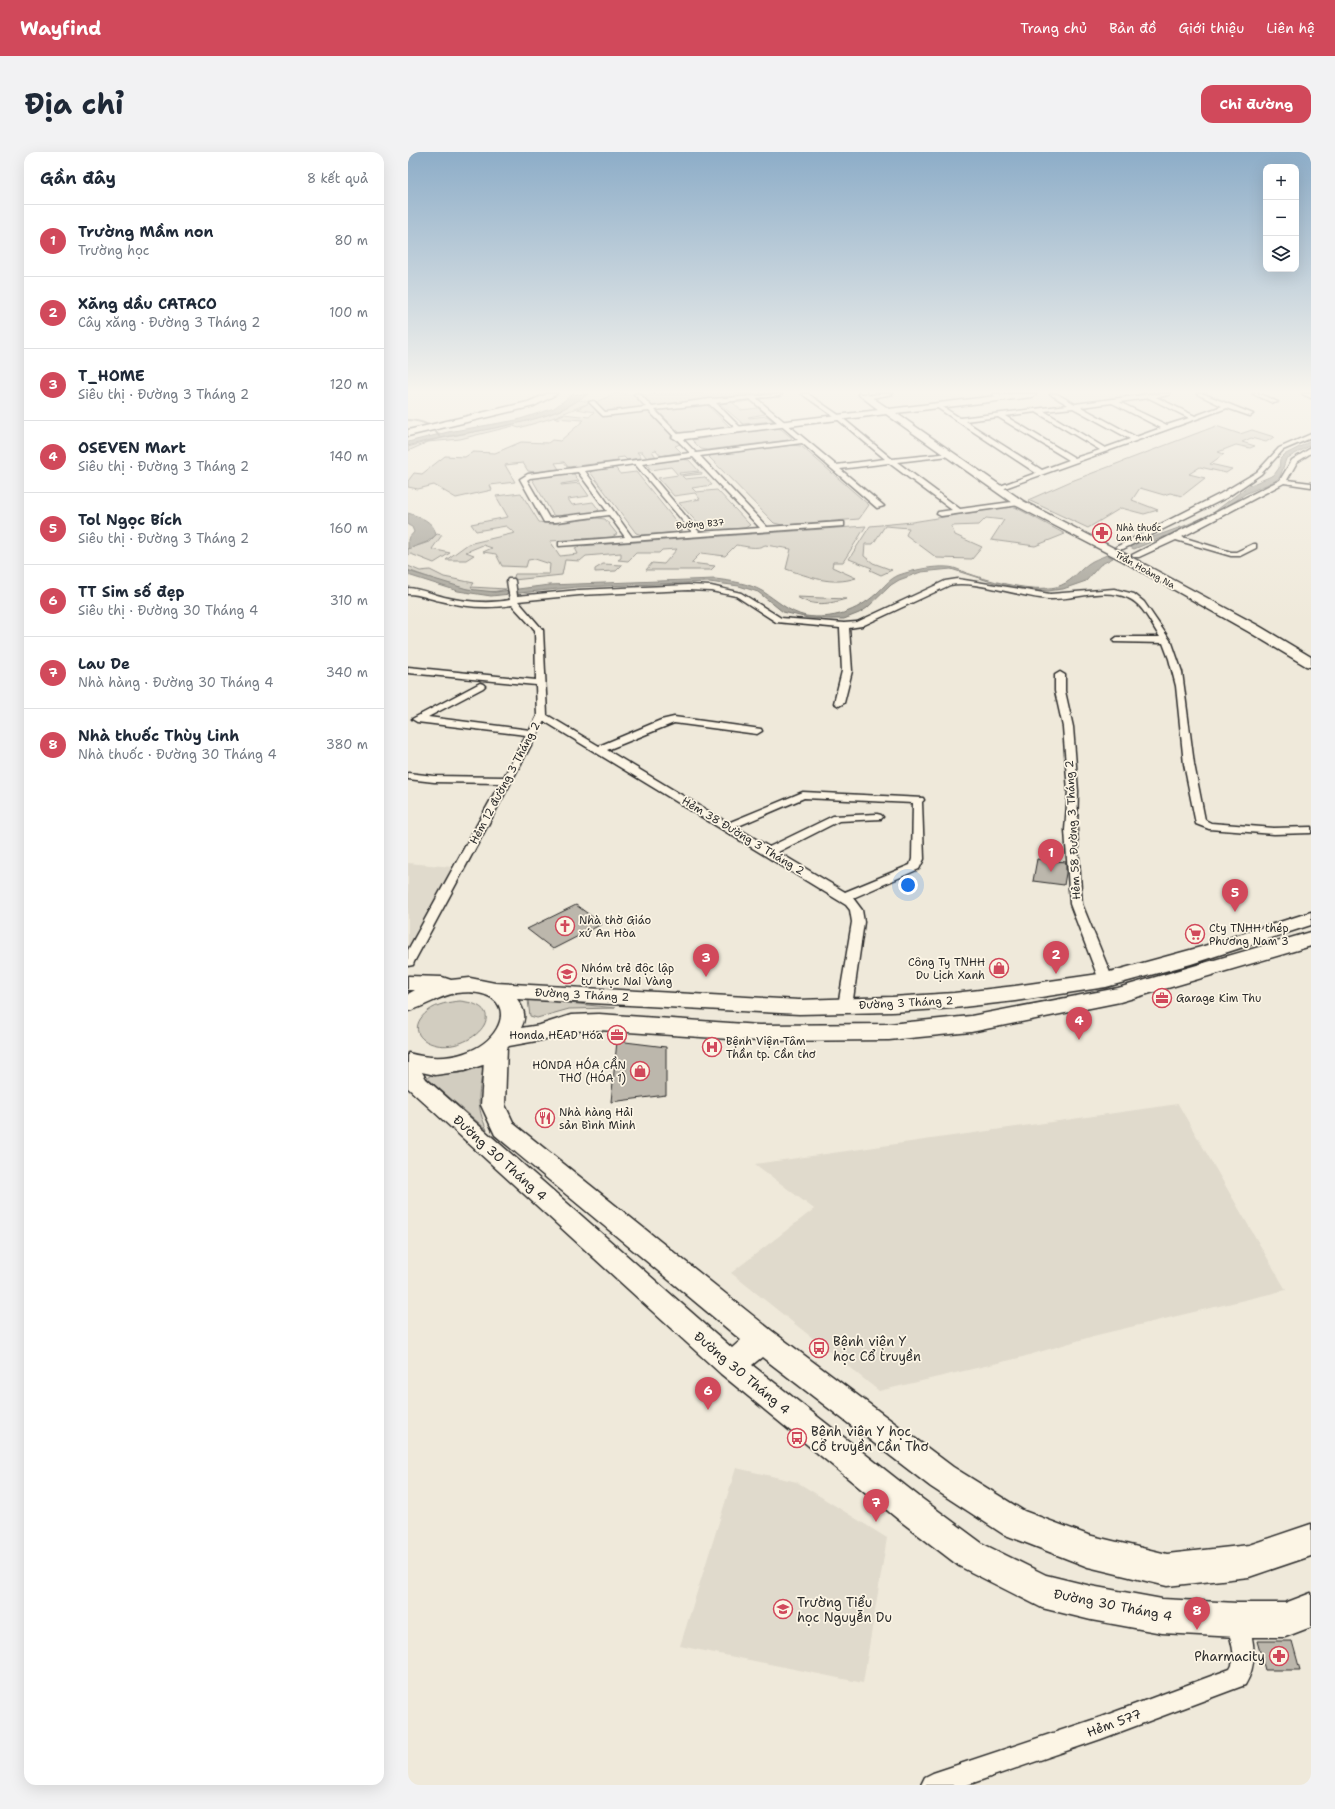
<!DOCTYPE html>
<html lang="vi">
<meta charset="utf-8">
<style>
:root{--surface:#fff;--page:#f2f2f3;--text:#1f2937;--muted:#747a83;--line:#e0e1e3;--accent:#d1495b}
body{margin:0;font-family:"Shantell Sans",sans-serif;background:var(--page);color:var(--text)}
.controls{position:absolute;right:12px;top:12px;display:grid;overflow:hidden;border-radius:8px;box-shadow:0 4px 16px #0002}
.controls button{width:36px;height:36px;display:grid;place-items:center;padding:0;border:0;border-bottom:1px solid var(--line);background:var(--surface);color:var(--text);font:20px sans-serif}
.you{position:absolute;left:500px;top:733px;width:14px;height:14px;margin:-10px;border:3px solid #fff;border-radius:50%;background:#1a73e8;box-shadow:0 0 0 6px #1a73e833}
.badge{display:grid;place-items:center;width:26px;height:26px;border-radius:50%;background:var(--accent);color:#fff;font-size:13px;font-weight:700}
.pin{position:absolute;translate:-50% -33px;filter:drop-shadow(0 1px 2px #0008)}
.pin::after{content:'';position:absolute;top:21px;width:14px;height:12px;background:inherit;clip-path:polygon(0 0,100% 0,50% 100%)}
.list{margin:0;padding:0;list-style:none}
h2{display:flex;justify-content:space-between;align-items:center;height:52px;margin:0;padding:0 16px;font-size:17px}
h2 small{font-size:13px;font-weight:400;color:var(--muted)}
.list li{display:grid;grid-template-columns:26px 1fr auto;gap:12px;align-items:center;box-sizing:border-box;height:72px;padding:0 16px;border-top:1px solid var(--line)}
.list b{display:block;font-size:15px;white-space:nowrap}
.list p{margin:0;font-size:13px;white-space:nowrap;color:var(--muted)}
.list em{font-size:13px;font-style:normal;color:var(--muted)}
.icon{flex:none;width:22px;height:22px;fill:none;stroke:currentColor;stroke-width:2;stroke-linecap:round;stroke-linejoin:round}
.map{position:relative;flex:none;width:903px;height:1633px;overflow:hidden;border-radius:12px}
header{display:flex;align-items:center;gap:24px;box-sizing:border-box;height:56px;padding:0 20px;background:var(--accent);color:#fff}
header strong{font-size:19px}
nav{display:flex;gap:22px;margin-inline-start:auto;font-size:14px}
.intro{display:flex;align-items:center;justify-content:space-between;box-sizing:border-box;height:96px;padding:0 24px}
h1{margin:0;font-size:28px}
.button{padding:10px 18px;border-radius:12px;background:var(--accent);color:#fff;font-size:14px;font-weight:700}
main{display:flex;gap:24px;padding:0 24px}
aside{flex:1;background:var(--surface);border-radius:12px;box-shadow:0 4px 16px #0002}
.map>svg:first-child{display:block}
.built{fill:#e0dacc}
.green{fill:#d2cdc0;stroke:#7e7c76}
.water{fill:#a6a399;stroke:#75736d}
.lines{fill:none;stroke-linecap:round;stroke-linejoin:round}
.stream{stroke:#75736d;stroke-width:2}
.building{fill:#bcb7ac;stroke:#2b2b2b}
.street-casing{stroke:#2b2b2b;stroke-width:3}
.secondary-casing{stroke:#2b2b2b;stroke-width:3}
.primary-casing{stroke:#2b2b2b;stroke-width:3}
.highway-casing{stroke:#2b2b2b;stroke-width:3}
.street{fill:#fcf5e5;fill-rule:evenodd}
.secondary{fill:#fcf5e5;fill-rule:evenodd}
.primary{fill:#fcf5e5;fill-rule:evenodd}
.highway{fill:#fcf5e5;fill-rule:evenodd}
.labels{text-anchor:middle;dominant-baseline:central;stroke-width:3.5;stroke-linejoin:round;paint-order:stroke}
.far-street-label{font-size:9px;fill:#2b2b2b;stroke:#fcf5e5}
.far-poi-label{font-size:9px;fill:#2b2b2b;stroke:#fcf5e5;text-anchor:start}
.street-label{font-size:11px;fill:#2b2b2b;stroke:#fcf5e5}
.poi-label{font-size:11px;fill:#2b2b2b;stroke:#fcf5e5;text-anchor:start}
.near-street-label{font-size:13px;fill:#2b2b2b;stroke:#fcf5e5}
.near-poi-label{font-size:13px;fill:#2b2b2b;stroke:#fcf5e5;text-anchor:start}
</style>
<header>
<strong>Wayfind</strong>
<nav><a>Trang chủ</a><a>Bản đồ</a><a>Giới thiệu</a><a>Liên hệ</a></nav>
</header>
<div class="intro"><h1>Địa chỉ</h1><a class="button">Chỉ đường</a></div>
<main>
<aside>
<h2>Gần đây<small>8 kết quả</small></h2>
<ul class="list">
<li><span class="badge">1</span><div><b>Trường Mầm non</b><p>Trường học</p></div><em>80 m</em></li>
<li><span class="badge">2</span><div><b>Xăng dầu CATACO</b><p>Cây xăng · Đường 3 Tháng 2</p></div><em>100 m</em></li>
<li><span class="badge">3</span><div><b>T_HOME</b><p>Siêu thị · Đường 3 Tháng 2</p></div><em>120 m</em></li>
<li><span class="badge">4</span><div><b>OSEVEN Mart</b><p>Siêu thị · Đường 3 Tháng 2</p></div><em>140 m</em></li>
<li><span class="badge">5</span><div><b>Tol Ngọc Bích</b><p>Siêu thị · Đường 3 Tháng 2</p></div><em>160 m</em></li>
<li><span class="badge">6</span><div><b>TT Sim số đẹp</b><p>Siêu thị · Đường 30 Tháng 4</p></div><em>310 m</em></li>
<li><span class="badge">7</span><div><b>Lau De</b><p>Nhà hàng · Đường 30 Tháng 4</p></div><em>340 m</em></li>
<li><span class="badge">8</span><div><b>Nhà thuốc Thùy Linh</b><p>Nhà thuốc · Đường 30 Tháng 4</p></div><em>380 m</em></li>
</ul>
</aside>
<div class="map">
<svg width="903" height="1633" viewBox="0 0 903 1633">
<rect width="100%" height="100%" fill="#efe9da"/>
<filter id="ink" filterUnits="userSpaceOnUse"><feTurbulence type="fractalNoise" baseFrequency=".025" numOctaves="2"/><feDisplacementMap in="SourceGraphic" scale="8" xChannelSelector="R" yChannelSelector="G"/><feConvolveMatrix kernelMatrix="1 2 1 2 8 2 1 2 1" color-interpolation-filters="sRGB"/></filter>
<g filter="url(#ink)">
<path class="built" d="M0,711L45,715L1,794H0Z
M770,952L878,1138L689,1183L611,1206L471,1239L323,1121L406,1057L347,1012Z
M328,1316L389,1330L479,1386L455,1531L272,1494Z"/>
<path class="green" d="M206,242H227L238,256L197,261L188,250Z
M232,242L242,243L250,242H357L244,255Z
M171,248L183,250L144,266L111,276L105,274L52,287L20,290L0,299V295C35,284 72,280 108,271C130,266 152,261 171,248Z
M336,248L342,249L325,251L333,258L350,256L357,262L340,265L341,266L359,264L365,269L335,272L312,252Z
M182,251L192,263L239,258L272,292L267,294L273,300L253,304L248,298L244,299L248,305L239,306L234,300H229L234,306L219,308L216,305L209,306L211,309L160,315L156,310L147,311L151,317L126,320L120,319L115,311L97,313L107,330L82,333L84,338L48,346L26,333L10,337L0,335V329L6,321L14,322L37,304L57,305L65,300L87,301L113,290L140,291L144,288L152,289L176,268L146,266L156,262L181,265L186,260L169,257Z
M298,252L323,276L272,281L249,258Z
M808,274L832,282L844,278L866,285L858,290L843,286L834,290L847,294L842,296L828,293L810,300L816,302L802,312L824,317L818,321L792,315L781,322L797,326L774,344L762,341L756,343L732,336L724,348L750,358L736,362L713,356L680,376L620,348L661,330Z
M368,276L373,277L384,286L381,288L299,298L293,297L284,288Z
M384,293L393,294L461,353L451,367L374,373L366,371L301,305L304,303Z
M273,307L281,308L291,319L271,321L272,323L293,320L294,322L274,324L277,327L297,325L304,333L284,336L288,340L309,338L342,373L337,376L302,378L294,376L271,351L292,347L287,341L266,344L250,326L270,323L263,315L243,318L239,313L244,311Z
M207,315L212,322L228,320L275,378L271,380L234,383L228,381L182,320L186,318Z
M161,321L166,322L171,329L153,332V333L172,331L181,344L160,347L164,353L185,350L191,358L187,360L152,365L145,363L124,327L128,325Z
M113,341L131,370L143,372L189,366L197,367L209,382L204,385L142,389L152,404L170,402L167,396L172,394L458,374L435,410H425L424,415L448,426C423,434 402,425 378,417L383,397L357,393C349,398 337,394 328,393L317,404L293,401L283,411L307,414L303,418H238L244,411L256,412L269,397L254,398L251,401H228L220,409L210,408L213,406V401L178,404L172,409L157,408L154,423L105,428L107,422H141L142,412L127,407L120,408L118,415L94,414L88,402L75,400L84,396L75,393L58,400L66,403L58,408H38L60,392L107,381L98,374L68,379L63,372L100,365L88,344Z
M605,354L657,382L627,394L583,388L596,368L578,366L571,373L543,374L547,383L574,395L564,407L529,406L498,383L501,376L477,374L465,392H457L456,404L465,411L484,418L473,423L462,418L464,416L441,407L462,374L504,370Z
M29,382L34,383L24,397L42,401L26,411L3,402L0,403V397L21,390Z
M195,412L214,413L208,419L187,420V417Z
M0,414L12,419L22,418L36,425L66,431L63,435L98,437C71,447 26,427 0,418Z
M389,445L438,447C421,452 405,455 389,445Z
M124,847L207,856L161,857L129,866L122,864L120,848Z
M52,849C107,855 64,900 29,893C8,889 2,873 20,859C29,852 41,850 52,849Z
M73,914L75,918C70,944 68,953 79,978L19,926L23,923L51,921Z"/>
<path class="water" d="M165,242H181C171,247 162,254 152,258C104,278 50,279 0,294V290L40,280L109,268L131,261L146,256Z
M903,289V293L878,307L872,325L867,329L837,342L818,356L790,371L726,397L720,394L776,374L805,361L840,334L866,323L871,316L872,307L876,303Z
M0,361C12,365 26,369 28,383L19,390L0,397V387L6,380L4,375L0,373Z
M699,403L705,406L692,413L678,429L655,437L640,439L599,435L543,417L513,420L491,428L483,433L459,456L451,461L436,467H423L400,466L375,460L350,440L331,434L301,430L169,435L83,444L50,439L0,423V419L59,437L87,440L141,433L307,427C323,429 340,431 354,439C369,448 380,460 398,464C424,468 449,459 468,442C476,435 481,427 491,423C506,418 524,414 539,415C548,415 554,420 562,422C585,430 624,440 648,435C663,431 668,421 680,412C685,408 692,406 699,403Z"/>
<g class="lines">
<path class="stream" d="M0,268C15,269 23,272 31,284"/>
</g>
<path class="building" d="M629,707L658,710V721L656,733L625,729Z
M168,753L194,772L145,797L119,777Z
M209,889L258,895V943L203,950Z
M849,1489H884L892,1518H857Z"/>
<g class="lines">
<defs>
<path id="street" d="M226,242H232L244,255L302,247L374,242L371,244L348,246L428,313L477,307L428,266L394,242H400L432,264L484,307L543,301V303L541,304L489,310L552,357L611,349L615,351L611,353L533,364L529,362L530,360L544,358L481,311L432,317L476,354L469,356L394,291L292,304L359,375L433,370H436V374L151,394V390H154L217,385L201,363L148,370H136L112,327L120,322L282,301L241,259L195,264L181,250L186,249L197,260L238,255ZM342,247L390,288L288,301L247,258L301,252L331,279L333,278V276L308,251ZM285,305L352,376L291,380L234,312ZM227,312L284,380L224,385L177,319ZM170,320L199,359L141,366L119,328L122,326Z
M468,242H485L463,246L460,244Z
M584,242H591L596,245L591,246Z
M642,242H649L667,252L741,242H762L761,243L748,245L787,264L814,254L789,242H796L845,262L842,264L819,256L594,337L592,336V334L628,321L525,253L530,252L552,266L660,253ZM741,246L781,266L759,273L711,250ZM704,251L753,276L728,285L673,255ZM665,256L722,287L697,296L636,259ZM628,260L692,298L667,306L597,264ZM590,265L661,308L634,318L557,269Z
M845,242H852L870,250L865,251Z
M894,242H903V246Z
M903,282V286L875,298L853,322L818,346L715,397H712L708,395L812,342L849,320L871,296Z
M903,296V301L889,310L879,328L903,331V335L876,331L774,385L823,400H828L845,392H848V396L832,404H823L768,388L731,405H725L724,403L872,328L884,308Z
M100,427H106L107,429L109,444L171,438L280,433L303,434L333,441L373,466L436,471L449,470L537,429L550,427L642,442L706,437L726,442L736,450L764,491L774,520L786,612L797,668L803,671L866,676L903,675V681L866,682L801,677L788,672L776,612L768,534L761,507L755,491L706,490L705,488L709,485H752C743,472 735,452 720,446C695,435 667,448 641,447C612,445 568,428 542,433L454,474L441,476L444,519L436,551L431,554L426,551L434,519L432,476L368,470L328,444L303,439L280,438L171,443L110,449L135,478L139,563L191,594L253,568L266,565L353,577L354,579L349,582L266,571L199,598L320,671L395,640L515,646L516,648L514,650L516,707L511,717L445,746L454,758L456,770L444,854L442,857L437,858L432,857L430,854L444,770L442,758L438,753L136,569L6,810L5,813L0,814V798L92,631L26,630L0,627V621L26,624L96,625L118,583L9,570L4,567L72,531L75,532L77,534L75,536L20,565L122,578L129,564L128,533L0,521V515L128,528L127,478L104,453C80,457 56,455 33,449C22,447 12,442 0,442V436C13,437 24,442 36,445C58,450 80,452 102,448L99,429ZM396,646L505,651L504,707L502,713L437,740L370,700L431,669L473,667L475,665L473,663L469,662L425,664L361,695L328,675Z
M652,520L657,523V539L665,575L670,639L669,678L674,752L705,828L703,831H693L691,828L662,752L657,678L660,639L655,575L647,539V523Z
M829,1457L836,1461C846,1484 851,1510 837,1533L693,1587L559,1633H513L517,1625L525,1621L693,1565L822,1517C833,1500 814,1478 822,1461Z"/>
<path id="secondary" d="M139,242H149L126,254L0,284V278L120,250Z
M450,242H459L481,257L605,242H628L624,245L488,261L615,349L723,405L851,474L903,505V515L898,514L841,480L715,409L607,353L478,262L269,288L264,285L269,282L471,258Z"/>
<path id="primary" d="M88,886L96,889L99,894L97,953L106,972L364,1179L545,1315L616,1359L680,1383L759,1402L841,1393L903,1372V1404L841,1425L759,1434L680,1415L595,1382L523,1335L354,1205L344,1213L513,1346L575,1392L638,1423L683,1434L754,1447L829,1451H877L903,1441V1475L877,1485H829L754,1481L683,1468L634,1456L551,1414L491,1368L313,1222L0,936V908L8,910L18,927L324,1196L333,1188L87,983L73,953L77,894L80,889Z"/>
<path id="highway" d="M903,760V773L783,812L698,835L607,849L546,856L484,860L391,862L109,847C116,857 119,865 113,876L132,873L163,863L191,862L351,873L481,872L563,864L710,836L903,780V794L712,850L563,880L481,888L351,889L191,878L164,879L134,888L101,894L90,905L78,912L56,919L27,923L0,917V901C90,926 131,831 48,841C30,844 17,855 0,859V842L7,838H0V824L34,825L43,828L62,826L87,831L391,848L484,845L546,841L607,834L698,821L793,795Z"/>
</defs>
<use href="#street" class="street-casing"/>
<use href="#secondary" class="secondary-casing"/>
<use href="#primary" class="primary-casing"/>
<use href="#highway" class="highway-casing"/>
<use href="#street" class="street"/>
<use href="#secondary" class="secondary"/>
<use href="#primary" class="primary"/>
<use href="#highway" class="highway"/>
</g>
</g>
<linearGradient id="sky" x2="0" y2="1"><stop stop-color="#8dadc8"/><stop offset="0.51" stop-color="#f8f5ee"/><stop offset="1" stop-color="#f8f5ee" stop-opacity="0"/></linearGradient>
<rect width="903" height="470" fill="url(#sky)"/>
<defs>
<symbol id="pharmacy-ring" viewBox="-11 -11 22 22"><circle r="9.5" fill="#fcf5e5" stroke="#d1495b" stroke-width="1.5"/><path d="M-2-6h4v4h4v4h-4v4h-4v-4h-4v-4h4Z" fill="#d1495b"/></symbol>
<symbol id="church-ring" viewBox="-11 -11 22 22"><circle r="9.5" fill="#fcf5e5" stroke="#d1495b" stroke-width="1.5"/><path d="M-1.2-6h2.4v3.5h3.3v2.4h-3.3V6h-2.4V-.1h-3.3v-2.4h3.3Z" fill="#d1495b"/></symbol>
<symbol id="supermarket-ring" viewBox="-11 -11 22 22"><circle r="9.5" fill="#fcf5e5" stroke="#d1495b" stroke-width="1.5"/><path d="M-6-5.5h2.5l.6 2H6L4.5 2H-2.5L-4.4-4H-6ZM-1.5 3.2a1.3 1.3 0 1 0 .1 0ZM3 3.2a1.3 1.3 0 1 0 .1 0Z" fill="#d1495b"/></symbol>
<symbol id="shop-ring" viewBox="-11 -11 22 22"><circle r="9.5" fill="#fcf5e5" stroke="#d1495b" stroke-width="1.5"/><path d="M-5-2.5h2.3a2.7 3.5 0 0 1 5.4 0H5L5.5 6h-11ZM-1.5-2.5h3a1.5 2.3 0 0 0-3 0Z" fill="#d1495b"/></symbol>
<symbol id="school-ring" viewBox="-11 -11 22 22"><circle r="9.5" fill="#fcf5e5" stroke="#d1495b" stroke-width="1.5"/><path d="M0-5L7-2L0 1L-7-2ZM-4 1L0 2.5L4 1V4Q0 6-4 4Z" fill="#d1495b"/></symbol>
<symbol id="office-ring" viewBox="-11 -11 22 22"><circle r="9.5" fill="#fcf5e5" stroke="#d1495b" stroke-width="1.5"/><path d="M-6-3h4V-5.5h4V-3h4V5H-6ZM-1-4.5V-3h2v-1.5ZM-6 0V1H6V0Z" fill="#d1495b"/></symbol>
<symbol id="hospital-ring" viewBox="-11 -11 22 22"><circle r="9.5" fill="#fcf5e5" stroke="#d1495b" stroke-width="1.5"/><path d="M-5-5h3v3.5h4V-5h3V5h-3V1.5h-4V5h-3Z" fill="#d1495b"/></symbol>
<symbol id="restaurant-ring" viewBox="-11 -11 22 22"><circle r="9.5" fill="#fcf5e5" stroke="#d1495b" stroke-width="1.5"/><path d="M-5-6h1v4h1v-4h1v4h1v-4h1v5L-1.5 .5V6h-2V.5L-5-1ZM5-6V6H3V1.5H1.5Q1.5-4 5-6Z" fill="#d1495b"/></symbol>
<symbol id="bus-ring" viewBox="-11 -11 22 22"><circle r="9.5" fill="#fcf5e5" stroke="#d1495b" stroke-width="1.5"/><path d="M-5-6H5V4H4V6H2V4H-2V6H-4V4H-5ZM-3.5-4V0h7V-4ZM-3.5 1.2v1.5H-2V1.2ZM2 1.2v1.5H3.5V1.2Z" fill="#d1495b"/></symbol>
</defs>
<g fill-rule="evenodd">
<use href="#pharmacy-ring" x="683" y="370" width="22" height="22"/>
<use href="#church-ring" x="146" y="763" width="22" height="22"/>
<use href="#supermarket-ring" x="776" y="771" width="22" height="22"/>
<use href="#shop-ring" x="580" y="805" width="22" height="22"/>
<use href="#school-ring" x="148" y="811" width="22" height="22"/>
<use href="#office-ring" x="743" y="835" width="22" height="22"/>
<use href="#office-ring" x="198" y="872" width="22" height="22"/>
<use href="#hospital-ring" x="293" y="884" width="22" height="22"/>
<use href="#shop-ring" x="221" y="908" width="22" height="22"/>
<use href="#restaurant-ring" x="126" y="955" width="22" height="22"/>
<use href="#bus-ring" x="400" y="1185" width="22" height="22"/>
<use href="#bus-ring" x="378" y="1275" width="22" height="22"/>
<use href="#school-ring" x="364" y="1446" width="22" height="22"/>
<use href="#pharmacy-ring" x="860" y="1493" width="22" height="22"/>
</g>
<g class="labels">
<g class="far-street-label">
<text transform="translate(292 372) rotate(-4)">Đường B37</text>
<text transform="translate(737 418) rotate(29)">Trần Hoàng Na</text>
</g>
<g class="far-poi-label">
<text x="708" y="376">Nhà thuốc<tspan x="708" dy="10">Lan Anh</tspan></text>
</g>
<g class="street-label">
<text transform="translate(97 631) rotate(-62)">Hẻm 12 đường 3 Tháng 2</text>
<text transform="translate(665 678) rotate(-93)">Hẻm 58 Đường 3 Tháng 2</text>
<text transform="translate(335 684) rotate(31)">Hẻm 38 Đường 3 Tháng 2</text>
<text transform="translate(174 843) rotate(3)">Đường 3 Tháng 2</text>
<text transform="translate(498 851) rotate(-3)">Đường 3 Tháng 2</text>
</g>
<g class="poi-label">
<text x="171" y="768">Nhà thờ Giáo<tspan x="171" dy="13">xứ An Hòa</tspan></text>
<text x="801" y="776">Cty TNHH thép<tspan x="801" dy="13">Phương Nam 3</tspan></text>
<text x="577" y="810" text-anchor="end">Công Ty TNHH<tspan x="577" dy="13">Du Lịch Xanh</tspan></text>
<text x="173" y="816">Nhóm trẻ độc lập<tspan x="173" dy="13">tư thục Nai Vàng</tspan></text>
<text x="768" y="846">Garage Kim Thu</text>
<text x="195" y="883" text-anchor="end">Honda HEAD Hóa</text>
<text x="318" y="889">Bệnh Viện Tâm<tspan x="318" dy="13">Thần tp. Cần thơ</tspan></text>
<text x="218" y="913" text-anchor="end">HONDA HÓA CẦN<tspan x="218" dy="13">THƠ (HÓA 1)</tspan></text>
<text x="151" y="960">Nhà hàng Hải<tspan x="151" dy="13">sản Bình Minh</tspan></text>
</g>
<g class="near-street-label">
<text transform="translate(92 1006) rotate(42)">Đường 30 Tháng 4</text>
<text transform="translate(334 1221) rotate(40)">Đường 30 Tháng 4</text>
<text transform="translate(705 1453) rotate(11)">Đường 30 Tháng 4</text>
<text transform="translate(706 1571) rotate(-20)">Hẻm 577</text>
</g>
<g class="near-poi-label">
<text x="425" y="1189">Bệnh viện Y<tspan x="425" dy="15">học Cổ truyền</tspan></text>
<text x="403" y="1279">Bệnh viện Y học<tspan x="403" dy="15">Cổ truyền Cần Thơ</tspan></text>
<text x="389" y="1450">Trường Tiểu<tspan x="389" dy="15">học Nguyễn Du</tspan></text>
<text x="857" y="1504" text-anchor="end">Pharmacity</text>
</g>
</g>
</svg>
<div class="controls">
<button>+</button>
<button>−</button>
<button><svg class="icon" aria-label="layers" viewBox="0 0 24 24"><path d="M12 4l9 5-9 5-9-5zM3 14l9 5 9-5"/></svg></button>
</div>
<div class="you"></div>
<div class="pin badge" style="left:643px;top:720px">1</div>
<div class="pin badge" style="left:648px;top:822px">2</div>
<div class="pin badge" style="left:298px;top:825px">3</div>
<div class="pin badge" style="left:671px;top:888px">4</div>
<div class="pin badge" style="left:827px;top:760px">5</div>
<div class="pin badge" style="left:300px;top:1258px">6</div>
<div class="pin badge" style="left:468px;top:1370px">7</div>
<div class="pin badge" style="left:789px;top:1478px">8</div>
</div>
</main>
